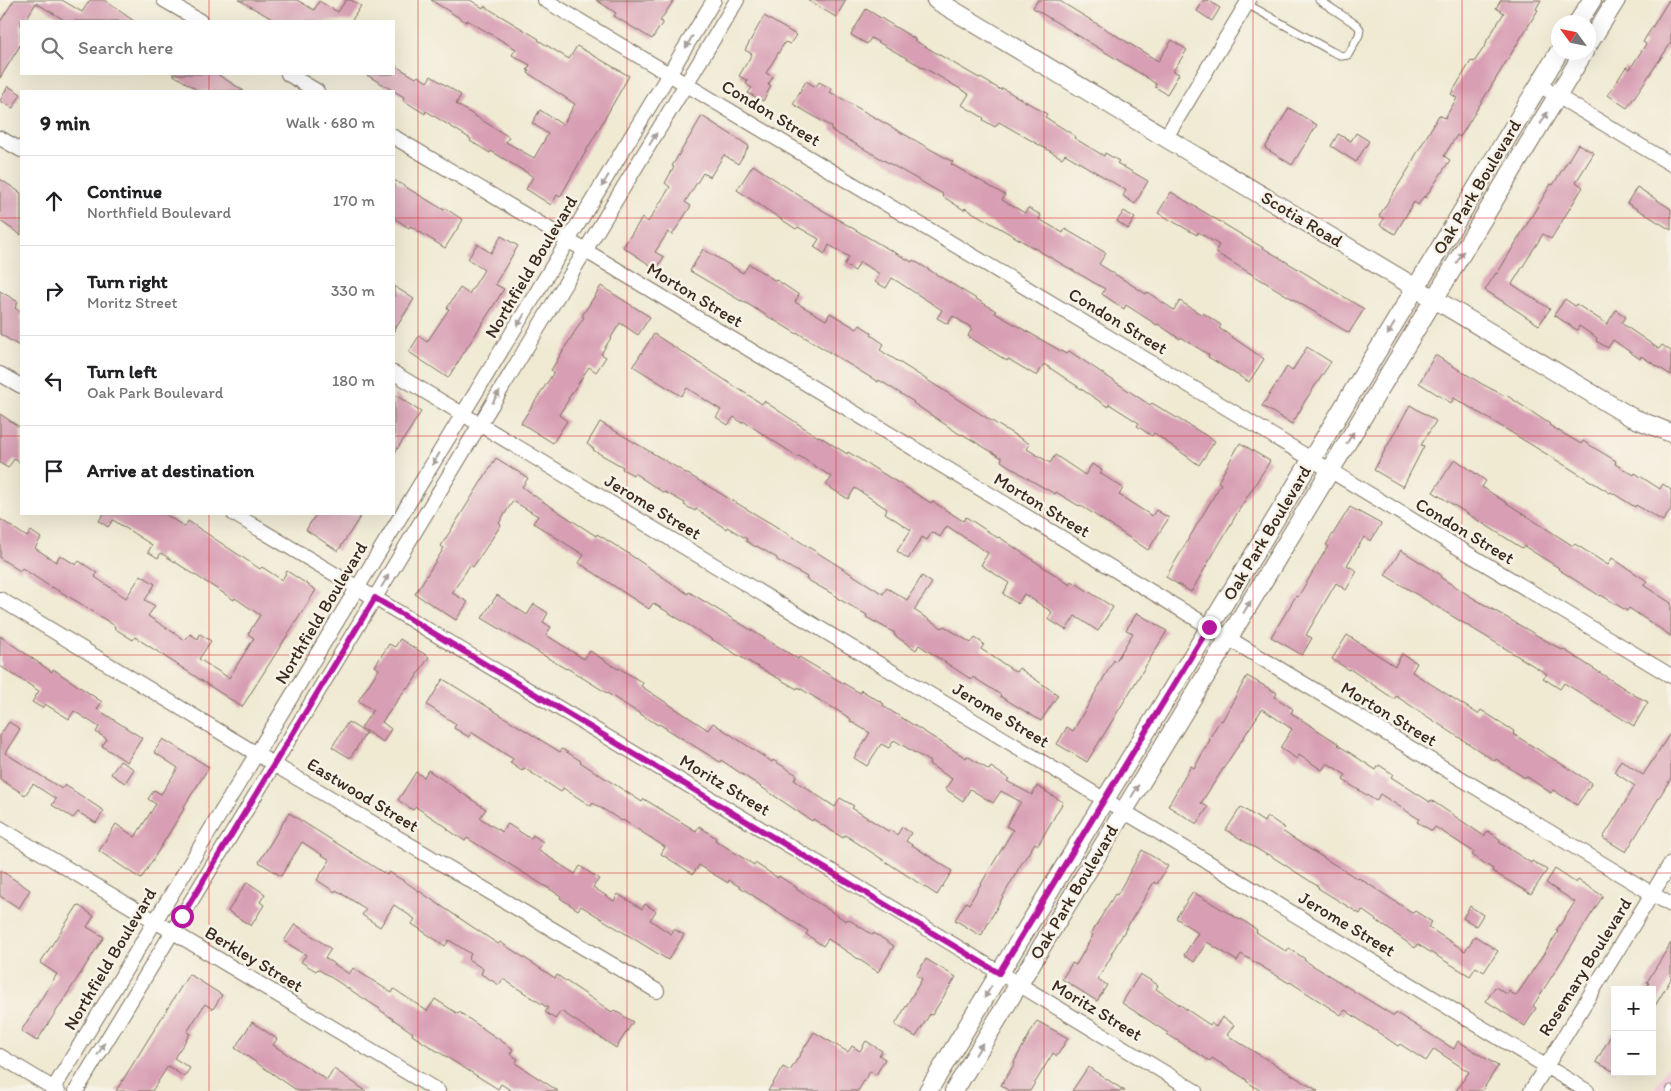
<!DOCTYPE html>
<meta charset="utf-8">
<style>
:root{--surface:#fff;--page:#f6f6f6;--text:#202124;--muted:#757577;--line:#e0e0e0}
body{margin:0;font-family:Itim,sans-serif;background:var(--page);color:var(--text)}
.controls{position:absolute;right:15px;bottom:15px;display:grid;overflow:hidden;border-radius:0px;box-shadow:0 5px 20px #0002}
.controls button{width:45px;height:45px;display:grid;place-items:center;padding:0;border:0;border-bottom:1px solid var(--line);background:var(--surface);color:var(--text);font:25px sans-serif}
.compass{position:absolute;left:1551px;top:15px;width:45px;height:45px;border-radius:50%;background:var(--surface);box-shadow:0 5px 20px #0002;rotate:303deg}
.stop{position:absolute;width:15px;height:15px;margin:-11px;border:4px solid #b5179e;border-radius:50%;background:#fff}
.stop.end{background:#b5179e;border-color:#fff;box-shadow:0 1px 5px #0008}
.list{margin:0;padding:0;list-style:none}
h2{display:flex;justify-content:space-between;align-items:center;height:65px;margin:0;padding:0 20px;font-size:21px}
h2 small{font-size:16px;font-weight:400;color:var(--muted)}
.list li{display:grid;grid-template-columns:32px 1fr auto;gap:15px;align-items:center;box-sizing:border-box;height:90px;padding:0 20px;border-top:1px solid var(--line)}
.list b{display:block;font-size:19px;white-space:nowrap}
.list p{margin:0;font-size:16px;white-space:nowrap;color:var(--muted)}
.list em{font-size:16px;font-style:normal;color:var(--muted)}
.icon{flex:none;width:28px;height:28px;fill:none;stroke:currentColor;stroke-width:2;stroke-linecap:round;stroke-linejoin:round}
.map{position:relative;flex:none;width:1671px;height:1091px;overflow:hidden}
.search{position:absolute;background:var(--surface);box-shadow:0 5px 20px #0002;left:20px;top:20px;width:375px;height:55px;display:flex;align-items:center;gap:12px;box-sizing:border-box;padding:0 18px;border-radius:0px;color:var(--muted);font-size:19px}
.panel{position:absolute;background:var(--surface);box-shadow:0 5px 20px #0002;left:20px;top:90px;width:375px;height:425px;border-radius:0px}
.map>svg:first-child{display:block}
.built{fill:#f4cfdc}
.building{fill:#d89fb4}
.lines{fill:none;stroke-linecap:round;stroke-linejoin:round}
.service-casing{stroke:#7a6d5d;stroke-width:9}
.minor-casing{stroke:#7a6d5d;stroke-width:16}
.tertiary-casing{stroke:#7a6d5d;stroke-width:20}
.service{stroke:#fff;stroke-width:7}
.minor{stroke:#fff;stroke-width:14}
.tertiary{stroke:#fff;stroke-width:18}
.oneway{fill:#a79f9a}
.route{stroke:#b5179e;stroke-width:6}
.grid{fill:none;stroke:#d62828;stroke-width:1;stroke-opacity:0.55}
.labels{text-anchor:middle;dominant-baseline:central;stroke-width:5;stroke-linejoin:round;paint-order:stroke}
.street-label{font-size:18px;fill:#3b2a1e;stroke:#f7f3e8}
</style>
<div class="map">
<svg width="1671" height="1091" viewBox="0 0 1671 1091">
<rect width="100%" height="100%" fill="#f7f3e8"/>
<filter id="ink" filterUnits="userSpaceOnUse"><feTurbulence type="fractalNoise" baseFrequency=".02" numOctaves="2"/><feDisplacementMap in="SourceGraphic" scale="10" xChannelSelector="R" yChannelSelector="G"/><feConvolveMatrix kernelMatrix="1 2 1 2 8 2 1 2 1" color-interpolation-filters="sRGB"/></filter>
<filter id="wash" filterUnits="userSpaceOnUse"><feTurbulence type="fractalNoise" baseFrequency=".0096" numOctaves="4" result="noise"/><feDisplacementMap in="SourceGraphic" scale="20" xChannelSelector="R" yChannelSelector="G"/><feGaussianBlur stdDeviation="1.12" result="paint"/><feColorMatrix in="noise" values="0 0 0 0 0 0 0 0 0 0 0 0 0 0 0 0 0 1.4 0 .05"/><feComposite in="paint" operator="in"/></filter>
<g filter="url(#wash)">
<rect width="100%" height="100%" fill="#f0ead3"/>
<path class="built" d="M1671,1061V1091H1653Z"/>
<g id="blocks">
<path class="building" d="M14,0H62L82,12L90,0H104L134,21H66L36,3L25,21H21V44L0,78V22Z
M239,0H297L314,10L319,1L338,12L346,0H351L361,6L352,20L354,21H276Z
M431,0H470L483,8L484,6L539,39L538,40L569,59L577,46L629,76L560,197L557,195L551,205L526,189L533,177L529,174L491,151L490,153L470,141L471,139L426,111L425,114L403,100L404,97L365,74H394V65L416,78L418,76L427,82L431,76L461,95L456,104L509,137L506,142L534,158L548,134L532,123L540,110L563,125L575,104L528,73L529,71L527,70L530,65L512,55L516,49L467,20L466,22Z
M596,0H674L660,21L663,22L652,39L614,16L616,13Z
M807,0H846L836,17Z
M1038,0H1058L1158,61L1172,40L1187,50L1173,71L1179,74L1167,94L1155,87L1156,84L1146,77L1033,8Z
M1204,0H1208L1220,8L1212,21L1197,11Z
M1501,0H1541L1536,9L1538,10L1460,137L1457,135L1444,156L1450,160L1425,198L1424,196L1418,205L1414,202L1395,234L1380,225L1384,219L1379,216L1414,160H1413L1439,115L1445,118L1457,98L1451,94L1471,61L1474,62L1487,43L1486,42L1504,13L1496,8Z
M1669,0H1671V43L1627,108L1608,95L1626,67L1630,69L1646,44L1643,42Z
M866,9L915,39L914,40L979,78V77L1001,90L1002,88L1047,114L1045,117L1075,136L1074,138L1104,156L1105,153L1119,161L1117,163L1148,181L1135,204L1123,196L1126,190L1065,154L1062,158L999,122L995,127L983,120L984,118L962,105L969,94L940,77L871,38L867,44L851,35Z
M764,16L796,35L790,44L785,42L766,73L773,77L768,85L771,86L763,101L748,93L752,88L746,84L748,81L739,76L752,54L745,50Z
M172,74H217L244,91H199Z
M806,81L816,87L819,82L832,89L830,92L953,162L951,164L1005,195L1002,200L1025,213L1028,208L1041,215L1039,219L1063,233L1065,229L1106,253L1099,264L1146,294L1147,292L1174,310L1180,301L1202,315L1203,313L1221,325L1219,328L1264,359L1249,382L1208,357L1209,355L1181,337L1180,339L1158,324L1157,325L1126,305L1124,309L1102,294L1105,289L965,208L964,210L942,196L943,194L831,130L832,127L793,104Z
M8,86L21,94L13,108L0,101Z
M1289,108L1317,125L1292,165L1265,148Z
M702,116L749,146L738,164L724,155L710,177L703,173L685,202L691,206L672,235L668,232L655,252L664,257L656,269L623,247L642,218L648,222L670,187L665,183L674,167L672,166Z
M1356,133L1369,141L1356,162L1331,146L1338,134L1351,141Z
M1578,144L1594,153L1576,182L1583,187L1551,239L1543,234L1512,284L1550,309L1539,325L1485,290L1496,273L1497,274L1551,184L1553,185Z
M753,165L812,204L881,245L912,262L913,260L996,311L995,313L1066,354L1069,351L1150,405L1152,403L1215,441L1199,465L1154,433L1152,436L1137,426L1139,423L1109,404L1108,407L1044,364L1037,376L1008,359L1007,361L968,336L972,328L953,316L948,324L937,318L942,310L892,278L886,288L875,282L880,274L860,262L855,271L844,265L849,257L829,245L825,254L814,247L819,239L798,227L796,229L737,190Z
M0,179L21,193V235L0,221Z
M394,180L444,210L445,208L463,220L445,248L410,226L409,228L394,218Z
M1637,187L1671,209V230L1627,203Z
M1171,192L1364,309L1349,333L1215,252L1219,245L1198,232L1197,235L1158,213Z
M1124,211L1135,218L1128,229L1117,221Z
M501,236L518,246L495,284L504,289L448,378L409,352L419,336L427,342L449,309L447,308L460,288L469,294L484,270L468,259L477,244L491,253Z
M703,249L743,273L749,264L776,281L777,280L799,295L795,302L826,320L830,313L857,329L860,325L872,333L871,335L884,344L880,350L998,425L1030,444L1027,449L1050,463L1055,455L1085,475L1092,464L1102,470L1100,473L1123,488L1119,495L1152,516L1156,510L1169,518L1148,550L1080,505L1079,506L1056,492L1055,494L1032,481L1001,461L1002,458L962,434L961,435L913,403L914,402L879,380L878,382L798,333L797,334L741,300V301L690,271Z
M394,286L414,299L394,331Z
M601,286L650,317L638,335L620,323L601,354L606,357L596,372L589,367L568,399H569L559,415L567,421L553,443L521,423L554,372L551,370L584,317L582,316Z
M0,291L18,302L15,308L21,312V347L0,334Z
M1565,299L1575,306L1576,304L1607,324L1616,310L1626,317L1621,323L1659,349L1662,345L1671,351V375L1641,356L1640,359L1613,340L1608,348L1596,341L1597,338L1579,326L1577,330L1554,315Z
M654,334L762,404L764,401L818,437L819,436L847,454L848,452L931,503L932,501L963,521L966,517L998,538L999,537L1070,585L1072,581L1113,607L1098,631L1075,616L1066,630L1048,619L1052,612L1024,594L1018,604L1003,594L1009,583L981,565L988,553L947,526L940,537L932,532L927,540L922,537L908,559L897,551L911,530L885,513L887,509L855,488L848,499L826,485L832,477L799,456L798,457L743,421L742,423L734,417L728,425L716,417L721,410L687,388L681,396L633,366Z
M1307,347L1331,362L1301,407H1302L1292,424L1262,406L1287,367L1292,371Z
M1435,355L1482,384L1505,396L1506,395L1550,424L1549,425L1581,444L1583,441L1616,461L1615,464L1634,475L1635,473L1660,489L1663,484L1671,490V509L1663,521L1636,505L1635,507L1611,492L1610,493L1486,417L1454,398L1451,403L1419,383Z
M394,394L421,412L394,454Z
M1410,405L1436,421L1421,445L1424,446L1403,487L1374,470Z
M0,414L21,428V463L14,459L8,468L0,463Z
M600,422L772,524L883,594L887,588L907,600L922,576L932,583L914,610L942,628L944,626L971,643L975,638L984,644L981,649L1016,672L1019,668L1058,695L1041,721L1000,696L1001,695L973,677L972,680L919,645L916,650L894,635L895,633L866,617L867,615L837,598L838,597L806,579L807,577L777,560V558L757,546L756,547L746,541L747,539L727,527L726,529L696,509L695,511L684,505L685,503L665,492L664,493L634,473L633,475L622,469L623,467L593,450L594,449L587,444Z
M1240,443L1270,461L1242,505L1191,592L1166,577L1221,484L1218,482Z
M496,458L528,478L522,487L542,501L596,536L597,534L626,552L688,594L689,592L798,659L799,657L860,693L861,690L884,704L883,706L966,758L967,756L989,770L991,767L1009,779L1007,781L1032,795L1037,786L1063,802L1038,845L1035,843L1020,866L981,936L955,920L966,902L969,904L1013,830L1006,826L1021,802L1001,791L993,803L970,789L963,801L945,789L952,779L929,764L930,762L894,740L889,748L881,744L867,766L854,758L870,733L850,721L851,719L827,704V705L798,687L797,689L739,656L653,603L649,609L579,563L584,555L533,523L538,516L513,501L499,523L501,525L473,567L470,565L452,593L468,602L456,620L415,594L444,548L441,546Z
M1455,459L1486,481L1482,487L1573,546L1575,544L1608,565L1612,558L1647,581L1643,585L1671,603V636L1629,608L1627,611L1601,595L1600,596L1558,569L1559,568L1524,546L1522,548L1433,492Z
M1350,507L1381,524L1371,541L1364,537L1347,565L1357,571L1346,590L1336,583L1306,635L1312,638L1302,655L1271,637L1296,596L1298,597L1328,546L1326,545Z
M103,514H165L185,527L188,521L260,569L262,567L282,580L287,571L316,590L242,707L135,637L133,640L114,628L115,626L78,602L52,587V588L22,568L20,571L0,558V519L27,537L31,531L41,538L35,548L56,562L60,555L76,565L79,561L97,573L95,577L126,598L141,575L155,584L145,600L155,606L148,616L185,640L190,634L198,639L200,634L211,641L199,659L229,678L254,638L248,634L260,615L235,598L234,600L161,553L158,558L148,552L152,545L113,520L108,527L99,521Z
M316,514H362L338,551L306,530Z
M1401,550L1441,575L1440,577L1473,598L1562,650L1563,649L1636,696L1648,702L1634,726L1564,683L1560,689L1543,678L1547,674L1385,575Z
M497,595L527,615L534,604L548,613L543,622L551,627L546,635L584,659L590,651L618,669L619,668L643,683L641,686L708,730L713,723L772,762L773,760L797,775L794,780L835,807L840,798L854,806L852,808L888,831L889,830L897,835L902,827L911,833L906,841L952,871L937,895L845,835L843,838L813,819L812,821L721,760L720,762L659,724L658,725L567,668L566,669L482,618Z
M1137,613L1167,631L1087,762L1057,744L1067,727L1073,731L1114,660L1116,661L1133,633L1126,630Z
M1347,635L1395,666L1402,654L1417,663L1412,672L1478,714L1481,710L1514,731L1513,734L1592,783L1577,805L1553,790L1551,793L1526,776L1525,778L1496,759L1495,761L1396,696L1394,699L1350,669L1349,670L1332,659Z
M0,636L52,672L53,669L102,702L97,709L142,738L127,762L102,746L107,739L96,732L99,727L74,711L69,719L45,704L42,708L32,702L39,691L0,666Z
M400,639L429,657L409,688L407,687L382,722L391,729L383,742L361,728L373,710L358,701L379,669L375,666L389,644L395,647Z
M1247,676L1277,693L1275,697L1293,709L1291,713L1339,744L1338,745L1376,770L1379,765L1393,774L1391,777L1430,802L1431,800L1484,836L1488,831L1501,840L1499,842L1531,863L1532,861L1547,870L1531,894L1492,871L1493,869L1472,855L1474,852L1435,827L1432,831L1417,822L1419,819L1380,794L1376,801L1343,780L1346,775L1327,763L1322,770L1299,755L1297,759L1280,748L1292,729L1262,709L1201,803L1208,807L1197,824L1168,806L1191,766L1194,768L1210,740L1209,739L1220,720L1222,721Z
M443,679L560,752L562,749L581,761L580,762L642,802L644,799L696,831L699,826L716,838L715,840L754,865L755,863L778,878L779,876L797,888L796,889L846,921L848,919L873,935L874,933L894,946L878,972L828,939L823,946L806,934L808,931L729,880L728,883L699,865L693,874L661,854L665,847L623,820L622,821L593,803L591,806L563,788L561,792L524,768L522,771L510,763L513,759L471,732L469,737L454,728L456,724L427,705Z
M9,722L20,729L5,753L62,789L65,785L104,811L96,823L78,812L73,818L52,805L56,799L33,784L25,795L0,779V735Z
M348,722L366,733L350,758L332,747Z
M1671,732V778L1626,852L1603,838L1635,786L1614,772L1621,760L1643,775Z
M163,739L209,767L183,808L184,809L141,879L99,851L116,824L135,837L156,804L148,799L154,790L161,794L178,768L154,752Z
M120,761L134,769L125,783L111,774Z
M428,770L486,809L480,818L502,832L508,824L531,839L533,835L543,842L538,850L575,874L580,866L599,879L593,887L614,901L618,894L642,909L645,904L656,911L650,920L671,934L674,929L684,935L668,960L581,906L578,910L560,898L561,896L467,838L465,841L447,829L448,828L416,807L413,810L398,800L416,772L424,777Z
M1241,807L1264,822L1267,816L1285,828L1282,831L1311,850L1358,879L1359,878L1413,913L1415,911L1432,922L1428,927L1465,951L1475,936L1498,951L1484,972L1476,967L1470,976L1417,944L1415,948L1362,910L1360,914L1318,888L1319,887L1268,854L1267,855L1226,830Z
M289,813L387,875L389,872L407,883L498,944L500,942L555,978L557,975L612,1012L614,1010L633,1022L616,1048L561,1011L555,1019L545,1012L548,1008L503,979L499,985L481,974L483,969L468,959L471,954L449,940L445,946L412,924L415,919L394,905L380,927L362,915L366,909L336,890L335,892L317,880L330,860L302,842L281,876L259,862Z
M1142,850L1168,866L1157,884L1154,882L1111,954L1112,955L1098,979L1107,985L1097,1001L1062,979L1072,963L1076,965L1093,935L1091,934L1101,917L1115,894L1117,895Z
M1555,869L1576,883L1578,880L1603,896L1533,1006L1536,1008L1525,1026L1486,1001L1495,987L1507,994L1509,991L1516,996L1558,932L1556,931L1575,902L1546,883Z
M0,870L30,890L19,908L0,896Z
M247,882L265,894L260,902L264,905L251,926L228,911Z
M1193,892L1240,920L1241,919L1257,930L1256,932L1287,952L1289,948L1305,959L1304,960L1394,1016L1396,1013L1454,1049L1458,1041L1498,1066L1482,1091H1456L1469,1072L1434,1049L1426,1061L1400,1044L1398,1046L1345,1010L1341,1015L1290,982L1289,983L1241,954L1237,961L1207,942L1194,962L1184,955L1198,933L1176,918Z
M78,905L94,916L87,927L104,937L37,1041L21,1031L57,974L40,963Z
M1470,906L1483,915L1476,926L1463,918Z
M295,924L331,949L325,958L349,974L353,968L392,993L394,989L427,1011L435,999L458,1014L459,1012L513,1049L510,1054L518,1059L515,1063L558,1091H512L501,1084L498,1089L429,1046L412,1035L413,1033L380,1010V1009L318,969L316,971L301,962L306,955L284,941Z
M1671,943V979L1652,1011V990H1645L1649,983L1647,982Z
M926,959L956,977L932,1015L930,1014L916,1037L895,1025L922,979L916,975Z
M189,974L222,995L213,1009L205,1004L187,1032L190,1034L174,1058L190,1068L184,1077L168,1066L152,1091H116Z
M1140,974L1158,985L1156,989L1210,1025L1211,1023L1216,1027L1222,1017L1234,1025L1227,1035L1318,1091H1261L1246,1081L1247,1080L1212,1058L1210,1061L1167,1034L1168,1033L1122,1003Z
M1037,1021L1068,1038L1057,1056L1053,1053L1030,1091H1010L1001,1085L1015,1063L1014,1062Z
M252,1022L277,1039L273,1045L327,1080L334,1069L366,1091H298L235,1048Z
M1615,1028V1072L1596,1062Z
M814,1032L848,1052L852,1046L860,1051L866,1041L882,1051L879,1055L885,1059L876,1075L870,1071L858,1091H768L783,1067L790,1071Z
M1088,1067L1125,1091H1072Z"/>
</g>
</g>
<g filter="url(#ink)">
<use href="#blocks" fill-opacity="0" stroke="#7a6d5d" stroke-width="1"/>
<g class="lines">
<defs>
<path id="service" d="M1247,4L1331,51L1342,56L1348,55L1359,35L1360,29L1357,25L1319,0
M1670,1091L1671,1089"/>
<path id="minor" d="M164,0L200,21
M545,0L1152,363L1671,676
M288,74L317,91
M1539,85L1671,164
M394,137L596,257L1671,905
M1166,137L1249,0
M0,138L21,150
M394,373L961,713L1587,1091
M0,374L21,386
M234,514L835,873L1195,1091
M0,599L285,771L657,991
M0,828L438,1091
M0,1056L58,1091
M52,1091L714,0
M76,1091L737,0
M1531,1091L1671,863"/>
<path id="tertiary" d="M936,0L1631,417L1671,433
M1578,22L1592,0
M1588,45L1616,0
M928,1091L1559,52
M954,1091L1584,52"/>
</defs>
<use href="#service" class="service-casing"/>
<use href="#minor" class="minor-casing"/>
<use href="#tertiary" class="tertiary-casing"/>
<use href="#service" class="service"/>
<use href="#minor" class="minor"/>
<use href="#tertiary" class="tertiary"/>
</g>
<defs><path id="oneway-solid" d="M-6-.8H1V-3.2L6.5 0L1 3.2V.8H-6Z" transform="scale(1.25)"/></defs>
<g class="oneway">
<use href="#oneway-solid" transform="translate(689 42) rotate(121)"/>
<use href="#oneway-solid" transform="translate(1544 118) rotate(-59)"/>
<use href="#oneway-solid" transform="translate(653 139) rotate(-59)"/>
<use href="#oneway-solid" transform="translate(605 181) rotate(121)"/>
<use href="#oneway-solid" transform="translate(1460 257) rotate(-59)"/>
<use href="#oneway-solid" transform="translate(521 320) rotate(121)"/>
<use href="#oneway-solid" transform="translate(1391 329) rotate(121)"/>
<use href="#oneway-solid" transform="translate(496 397) rotate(-59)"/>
<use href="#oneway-solid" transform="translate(1350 438) rotate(-59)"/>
<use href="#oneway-solid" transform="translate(436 459) rotate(121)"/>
<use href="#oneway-solid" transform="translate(385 581) rotate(-59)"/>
<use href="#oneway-solid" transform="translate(1247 607) rotate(-59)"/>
<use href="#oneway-solid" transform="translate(1135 791) rotate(-59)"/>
<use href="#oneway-solid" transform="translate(988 992) rotate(121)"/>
<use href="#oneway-solid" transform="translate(101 1049) rotate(-59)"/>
<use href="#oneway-solid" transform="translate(979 1049) rotate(-59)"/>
</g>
</g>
<g class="lines" filter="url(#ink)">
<path class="route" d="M182,916L375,598L999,973L1209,627"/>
</g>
<path class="grid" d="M209,0V21M418,0V1091M627,0V1091M836,0V1091M1044,0V1091M1253,0V1091M1462,0V1091M209,74V91M0,218H21M394,218H1671M0,436H21M394,436H1671M209,514V1091M0,655H1671M0,873H1671"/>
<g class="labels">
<g class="street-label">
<text transform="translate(771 113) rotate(31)">Condon Street</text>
<text transform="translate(1477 187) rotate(-59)">Oak Park Boulevard</text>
<text transform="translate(1302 219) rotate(31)">Scotia Road</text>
<text transform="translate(531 267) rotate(-59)">Northfield Boulevard</text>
<text transform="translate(695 295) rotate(31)">Morton Street</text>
<text transform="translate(1118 321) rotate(31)">Condon Street</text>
<text transform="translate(1042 505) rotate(31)">Morton Street</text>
<text transform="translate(653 507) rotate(31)">Jerome Street</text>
<text transform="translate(1465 531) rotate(31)">Condon Street</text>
<text transform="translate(1267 533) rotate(-59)">Oak Park Boulevard</text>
<text transform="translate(321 613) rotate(-59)">Northfield Boulevard</text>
<text transform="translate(1389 714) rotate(31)">Morton Street</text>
<text transform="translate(1001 715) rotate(31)">Jerome Street</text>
<text transform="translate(725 785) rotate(31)">Moritz Street</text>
<text transform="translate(363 795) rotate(31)">Eastwood Street</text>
<text transform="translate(1074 892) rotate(-59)">Oak Park Boulevard</text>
<text transform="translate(1347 924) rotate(31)">Jerome Street</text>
<text transform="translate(110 959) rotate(-59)">Northfield Boulevard</text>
<text transform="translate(254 959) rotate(31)">Berkley Street</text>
<text transform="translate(1585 967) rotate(-58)">Rosemary Boulevard</text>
<text transform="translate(1097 1010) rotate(31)">Moritz Street</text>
</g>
</g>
</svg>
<div class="controls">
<button>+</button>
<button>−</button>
</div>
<svg class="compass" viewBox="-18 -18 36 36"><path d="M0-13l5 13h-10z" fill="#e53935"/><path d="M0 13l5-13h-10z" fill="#757577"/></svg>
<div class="stop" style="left:182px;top:916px"></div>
<div class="stop end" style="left:1209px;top:627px"></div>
<div class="search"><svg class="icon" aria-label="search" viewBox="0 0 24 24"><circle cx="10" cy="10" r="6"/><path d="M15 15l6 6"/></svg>Search here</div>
<section class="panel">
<h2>9 min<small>Walk · 680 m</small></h2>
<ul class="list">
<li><svg class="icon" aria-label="ahead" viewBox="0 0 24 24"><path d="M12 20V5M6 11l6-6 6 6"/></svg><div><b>Continue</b><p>Northfield Boulevard</p></div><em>170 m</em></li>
<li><svg class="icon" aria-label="right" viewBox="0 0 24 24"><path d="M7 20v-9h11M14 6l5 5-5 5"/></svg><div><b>Turn right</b><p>Moritz Street</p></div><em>330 m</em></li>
<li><svg class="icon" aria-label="left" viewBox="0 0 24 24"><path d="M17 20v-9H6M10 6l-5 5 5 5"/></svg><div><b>Turn left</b><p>Oak Park Boulevard</p></div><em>180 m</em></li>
<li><svg class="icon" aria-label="arrive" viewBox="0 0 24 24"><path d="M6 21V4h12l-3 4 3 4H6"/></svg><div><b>Arrive at destination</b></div></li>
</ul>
</section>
</div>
